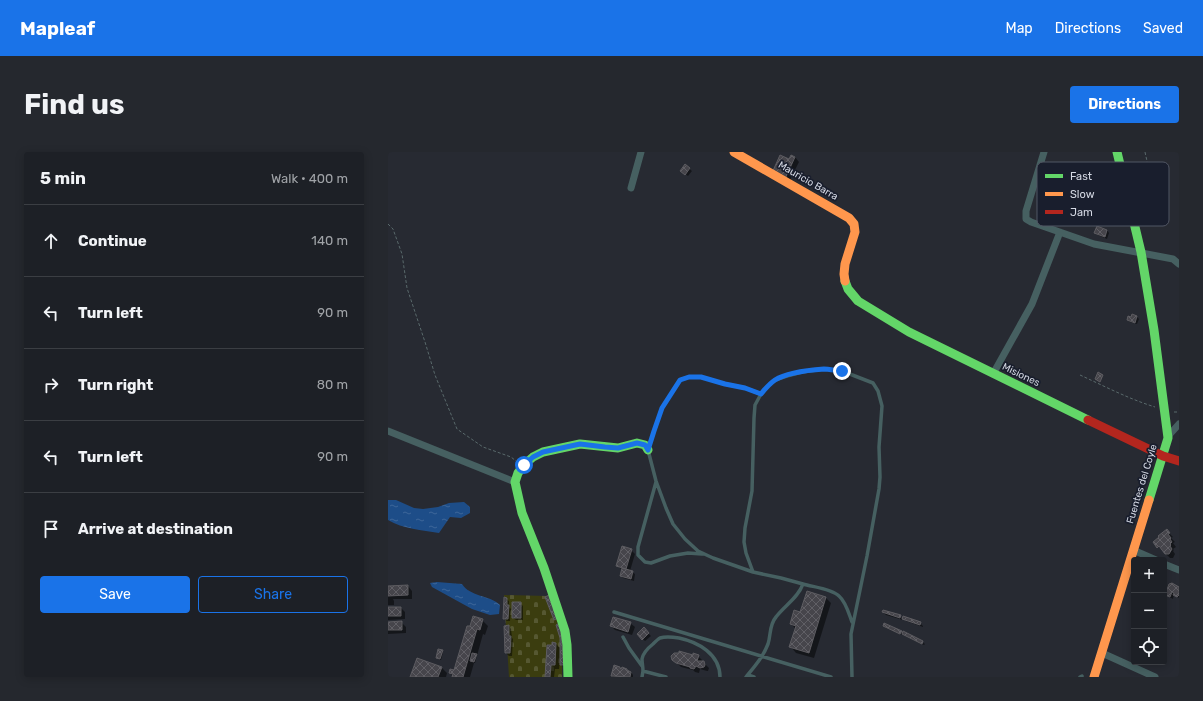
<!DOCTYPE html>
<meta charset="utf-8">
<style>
:root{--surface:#1d2026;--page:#25282e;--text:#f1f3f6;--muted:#a0a3a7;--line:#3b3e43;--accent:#1a73e8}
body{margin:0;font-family:Rubik,sans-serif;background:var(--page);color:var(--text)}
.controls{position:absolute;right:12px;bottom:12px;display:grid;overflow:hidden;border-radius:4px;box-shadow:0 2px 10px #0003}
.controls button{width:36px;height:36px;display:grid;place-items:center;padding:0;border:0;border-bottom:1px solid var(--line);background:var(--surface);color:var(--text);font:20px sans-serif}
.stop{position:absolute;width:12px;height:12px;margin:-9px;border:3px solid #1a73e8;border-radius:50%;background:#fff}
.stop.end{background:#1a73e8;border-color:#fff;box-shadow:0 1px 4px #0008}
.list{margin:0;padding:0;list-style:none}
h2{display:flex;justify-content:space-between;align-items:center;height:52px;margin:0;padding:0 16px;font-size:17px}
h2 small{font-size:13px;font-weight:400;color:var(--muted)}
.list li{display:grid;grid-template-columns:26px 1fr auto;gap:12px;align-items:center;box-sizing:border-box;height:72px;padding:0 16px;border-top:1px solid var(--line)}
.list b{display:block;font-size:15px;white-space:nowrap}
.list em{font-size:13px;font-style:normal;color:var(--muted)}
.actions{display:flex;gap:8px;padding:12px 16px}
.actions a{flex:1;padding:9px 0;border:1px solid var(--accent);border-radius:4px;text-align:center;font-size:14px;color:var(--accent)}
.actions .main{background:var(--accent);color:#fff}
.icon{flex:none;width:22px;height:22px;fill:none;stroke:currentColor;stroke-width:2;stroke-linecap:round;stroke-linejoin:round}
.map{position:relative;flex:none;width:791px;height:525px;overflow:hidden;border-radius:4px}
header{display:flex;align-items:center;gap:24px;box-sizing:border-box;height:56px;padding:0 20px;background:var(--accent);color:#fff}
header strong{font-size:19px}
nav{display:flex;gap:22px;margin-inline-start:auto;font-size:14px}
.intro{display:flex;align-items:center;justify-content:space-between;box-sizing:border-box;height:96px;padding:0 24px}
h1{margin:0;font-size:28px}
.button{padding:10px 18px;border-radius:4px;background:var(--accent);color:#fff;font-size:14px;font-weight:700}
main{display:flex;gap:24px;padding:0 24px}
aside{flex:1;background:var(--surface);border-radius:4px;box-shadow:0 2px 10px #0003}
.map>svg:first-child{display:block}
.cemetery{fill:url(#cemetery-stones)}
.water{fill:url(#water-ripples)}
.shadow{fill:#0007}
.building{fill:url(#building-cross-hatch);stroke:#5d5c61}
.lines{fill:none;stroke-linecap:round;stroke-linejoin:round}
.path{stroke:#59696b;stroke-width:1;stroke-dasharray:3 2;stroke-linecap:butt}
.lane{stroke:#466061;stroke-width:3.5}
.street{stroke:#466061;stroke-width:7}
.fast{stroke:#63d668;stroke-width:9}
.slow{stroke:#ff974d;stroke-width:9}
.jam{stroke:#b3261e;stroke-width:9}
.route{stroke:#1a73e8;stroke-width:5}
.labels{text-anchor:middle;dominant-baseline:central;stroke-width:3.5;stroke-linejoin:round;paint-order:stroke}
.street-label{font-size:10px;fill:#d4d8e3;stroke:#191e2d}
.key{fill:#191e2d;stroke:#515664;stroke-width:1}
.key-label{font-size:11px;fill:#d4d8e3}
</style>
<header>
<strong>Mapleaf</strong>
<nav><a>Map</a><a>Directions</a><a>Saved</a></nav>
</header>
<div class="intro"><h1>Find us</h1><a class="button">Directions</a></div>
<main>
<aside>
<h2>5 min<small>Walk · 400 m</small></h2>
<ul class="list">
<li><svg class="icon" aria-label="ahead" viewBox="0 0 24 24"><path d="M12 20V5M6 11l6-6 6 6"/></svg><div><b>Continue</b></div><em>140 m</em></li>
<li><svg class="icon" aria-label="left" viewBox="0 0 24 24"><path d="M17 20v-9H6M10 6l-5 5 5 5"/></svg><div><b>Turn left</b></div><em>90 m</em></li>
<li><svg class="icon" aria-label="right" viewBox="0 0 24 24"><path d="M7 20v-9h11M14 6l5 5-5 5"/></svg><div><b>Turn right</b></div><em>80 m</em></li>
<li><svg class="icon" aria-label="left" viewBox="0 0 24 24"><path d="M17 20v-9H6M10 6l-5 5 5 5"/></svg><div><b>Turn left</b></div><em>90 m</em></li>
<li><svg class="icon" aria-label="arrive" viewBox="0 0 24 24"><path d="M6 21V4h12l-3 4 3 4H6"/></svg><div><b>Arrive at destination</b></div></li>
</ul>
<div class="actions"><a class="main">Save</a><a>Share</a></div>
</aside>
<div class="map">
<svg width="791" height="525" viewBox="0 0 791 525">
<defs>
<pattern id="cemetery-stones" width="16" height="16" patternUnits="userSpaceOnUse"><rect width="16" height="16" fill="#3b3d0f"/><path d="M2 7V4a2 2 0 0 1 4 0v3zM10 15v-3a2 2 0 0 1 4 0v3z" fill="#565832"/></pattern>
<pattern id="water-ripples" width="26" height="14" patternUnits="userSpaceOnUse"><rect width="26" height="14" fill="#1d4d88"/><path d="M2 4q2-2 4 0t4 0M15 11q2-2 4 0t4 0" fill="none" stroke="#3d6699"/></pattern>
<pattern id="building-cross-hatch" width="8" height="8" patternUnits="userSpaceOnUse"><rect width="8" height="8" fill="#46454b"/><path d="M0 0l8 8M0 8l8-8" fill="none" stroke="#605f65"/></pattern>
</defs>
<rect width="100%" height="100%" fill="#272a32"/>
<path class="cemetery" d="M116,443L159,444L168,464L174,496V525H121Z"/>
<path class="water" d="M0,348H8L26,356L35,357L50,355L61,351L76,350L82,355V361L73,366L62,365L51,381C34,378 15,377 0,368Z
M49,430L74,432C82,445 102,443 112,453L111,462L102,463L84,457L44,435L42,431Z"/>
<path class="shadow" d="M407,5L411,10L401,30L389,25L401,9Z
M298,14L304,19L300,24L296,21Z
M709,75L719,78L721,81L719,87L710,83L707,81Z
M749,165L751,167L749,172L742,170L740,167Z
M779,379L785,385L783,386L787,390L785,391L788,395L785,397L786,398L785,399L787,402L785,406H782L766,390Z
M243,398L247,402L242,419L247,422L246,429L235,426L233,424L234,418L229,413Z
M20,434L24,439V447H5L6,449V453H0V435Z
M791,436V446L786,442L785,447L778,443Z
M438,446L443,451L426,506L408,501L403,495L408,477L403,472L413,462Z
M118,447L121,449V455L123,457L122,469H119L116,467Z
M132,451L135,454V468H128L125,466Z
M0,456H13L17,460V467L0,468Z
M495,460L512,464L515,468L498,463Z
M516,467L532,471L535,474V475L518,469Z
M94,468L100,474L97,483L95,482L87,511H86L82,525H65V524L62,521L66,519L80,475Z
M13,470L18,475V481L0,482V471Z
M242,471L247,475L244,483L227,478L223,474Z
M172,472L176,515L173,513V507H172L171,517H167L166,525H158L165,494L168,492L172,496V501H174Z
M121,474L123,477L124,486L125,487L124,504H121L118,501V475Z
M496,474L513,480L515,482L534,490L537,492L536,493L518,484L516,482L515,483L498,476Z
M256,477L263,484L257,489L250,482Z
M54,499L55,500L53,508L50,507L49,506Z
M306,504H310L314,508V509L321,516L320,519H319L312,517L311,521L307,520L305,518L293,515L285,507Z
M54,516L59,521L58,525H23Z
M232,516L234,518L243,520L245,523V525H225L224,524Z"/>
<path class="building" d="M392,3L401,7L403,3L407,5L397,27L384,21Z
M297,12L302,16L297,23L292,19Z
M709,74L719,78L717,85L706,81Z
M744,162L749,164L747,171L739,168L740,164L743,165Z
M710,220L715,223L712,230L707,227Z
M779,377L782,381L780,382L783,386L782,387L784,390L782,392L783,393L782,394L784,397L781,402H777L771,394L769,396L765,390L771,385L770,384Z
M234,394L244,397L238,417L228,414Z
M234,416L245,419L243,427L232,424Z
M784,431L791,435V443L789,445L785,443L786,441L784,440L782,445L777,443L781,432Z
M20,433V443L0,444V434Z
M419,439L438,445L421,501L401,495L408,474L402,472L406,458L412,460Z
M161,443L170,466L166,468L157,445Z
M116,445L119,446V453H121L120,467H115Z
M124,450H133V466H124Z
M0,455H13V464H0Z
M495,458L513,463L512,466L494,460Z
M85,464L95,467L92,478L89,477L75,525H64L65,522L61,521L62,517L66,518L79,474H82Z
M515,464L533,470L532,473L514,467Z
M225,465L243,470L240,480L222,474Z
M14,469V478H0V470Z
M172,471L176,513H172V486L168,473Z
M496,471L514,479L512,482L495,474Z
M121,473V484H123L122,501H117L116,474Z
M256,475L261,481L254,488L249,482Z
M515,479L535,489L534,492L514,482Z
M164,490L168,491L167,513H163L162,525H157L159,493H164Z
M50,497L55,498L52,507L48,506Z
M291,499L305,503V501L311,503L309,509H316L317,513L316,515L312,516L308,514L306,517L302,516V515L288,511L284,508L283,504L286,501H291Z
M84,501L89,502L86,510L82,509Z
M29,506L54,515L50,525H22Z
M226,513L232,515V516L233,517L234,515L239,517V518L243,520L242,525L223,524Z"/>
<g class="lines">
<path class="path" d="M757,0L769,55
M0,72L5,77L14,102L19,136L37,190L47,223L69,277L95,295L123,305L128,309
M692,223C716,234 741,247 767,255
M786,260H791"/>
<path class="lane" d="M268,330L250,395V403L257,410L263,411L282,404L300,401L314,402
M365,420L358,401L356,390L357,376L364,339L366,266L367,253L373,242L379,235L387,228L399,224L414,220L436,217L454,219L485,231L490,239L494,254L491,295L492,325L491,337L479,404L463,482L464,525
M415,432C425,435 444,437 451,444C458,450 461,462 464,470
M226,460L443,525
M235,485L241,496L254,514
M255,519C255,515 254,511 254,507C255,501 260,496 265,492C267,490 270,487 272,486C278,484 285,485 291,486C310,490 332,502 332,525
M360,523L366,525
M254,525L255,519L278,525
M358,525C367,514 375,505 380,492C383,483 381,473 388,465C396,454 410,446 415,432L393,426L365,420L325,406L310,399L297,387L285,372L278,356L268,329L260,298L266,279L274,256L292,228L301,225H313L337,232L357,236L373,242
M692,525L694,524"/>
<path class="street" d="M656,0L638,59V67L643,70L706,92L785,107L791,112
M652,13L710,31H725L737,29
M243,36L253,0
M605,222L644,152L672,80
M0,279L127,330
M780,286L782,282L791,272
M745,398L768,408
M776,412L791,418
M714,501L767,525"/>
<path class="fast" d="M729,0L753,100L766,178L780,286L761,348
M457,129L460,137L470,149L521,180L700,268
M180,525L179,493L177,479L156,416L134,361L127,330L130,321L136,313L145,305L155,300L192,292L230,296L249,291L257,293L260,298"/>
<path class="slow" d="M346,0L461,66L466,72L467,80L457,112L456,122L457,129
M706,525L761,348"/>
<path class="jam" d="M700,268L775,304L791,309"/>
</g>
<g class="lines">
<path class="route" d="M136,313L145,305L155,300L192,292L217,295L230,296L249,291L257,293L260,298L266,279L274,256L292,228L301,225H313L337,232L357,236L373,242C377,237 381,232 387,228C398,221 422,218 436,217C442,217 448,219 454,219"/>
</g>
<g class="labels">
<g class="street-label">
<text transform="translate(420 29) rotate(30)">Mauricio Barra</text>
<text transform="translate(633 223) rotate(26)">Misiones</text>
<text transform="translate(754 332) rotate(-73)">Fuentes del Coyle</text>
</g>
</g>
<rect x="649" y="10" width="132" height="64" rx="6" class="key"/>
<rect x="657" y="22" width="18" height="4" fill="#63d668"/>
<rect x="657" y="40" width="18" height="4" fill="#ff974d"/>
<rect x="657" y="58" width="18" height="4" fill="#b3261e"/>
<g class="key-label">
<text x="682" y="28">Fast</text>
<text x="682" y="46">Slow</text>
<text x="682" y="64">Jam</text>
</g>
</svg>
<div class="controls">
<button>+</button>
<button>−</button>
<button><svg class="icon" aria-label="locate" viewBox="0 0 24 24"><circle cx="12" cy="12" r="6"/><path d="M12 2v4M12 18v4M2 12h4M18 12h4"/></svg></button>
</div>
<div class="stop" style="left:136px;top:313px"></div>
<div class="stop end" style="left:454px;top:219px"></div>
</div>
</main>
